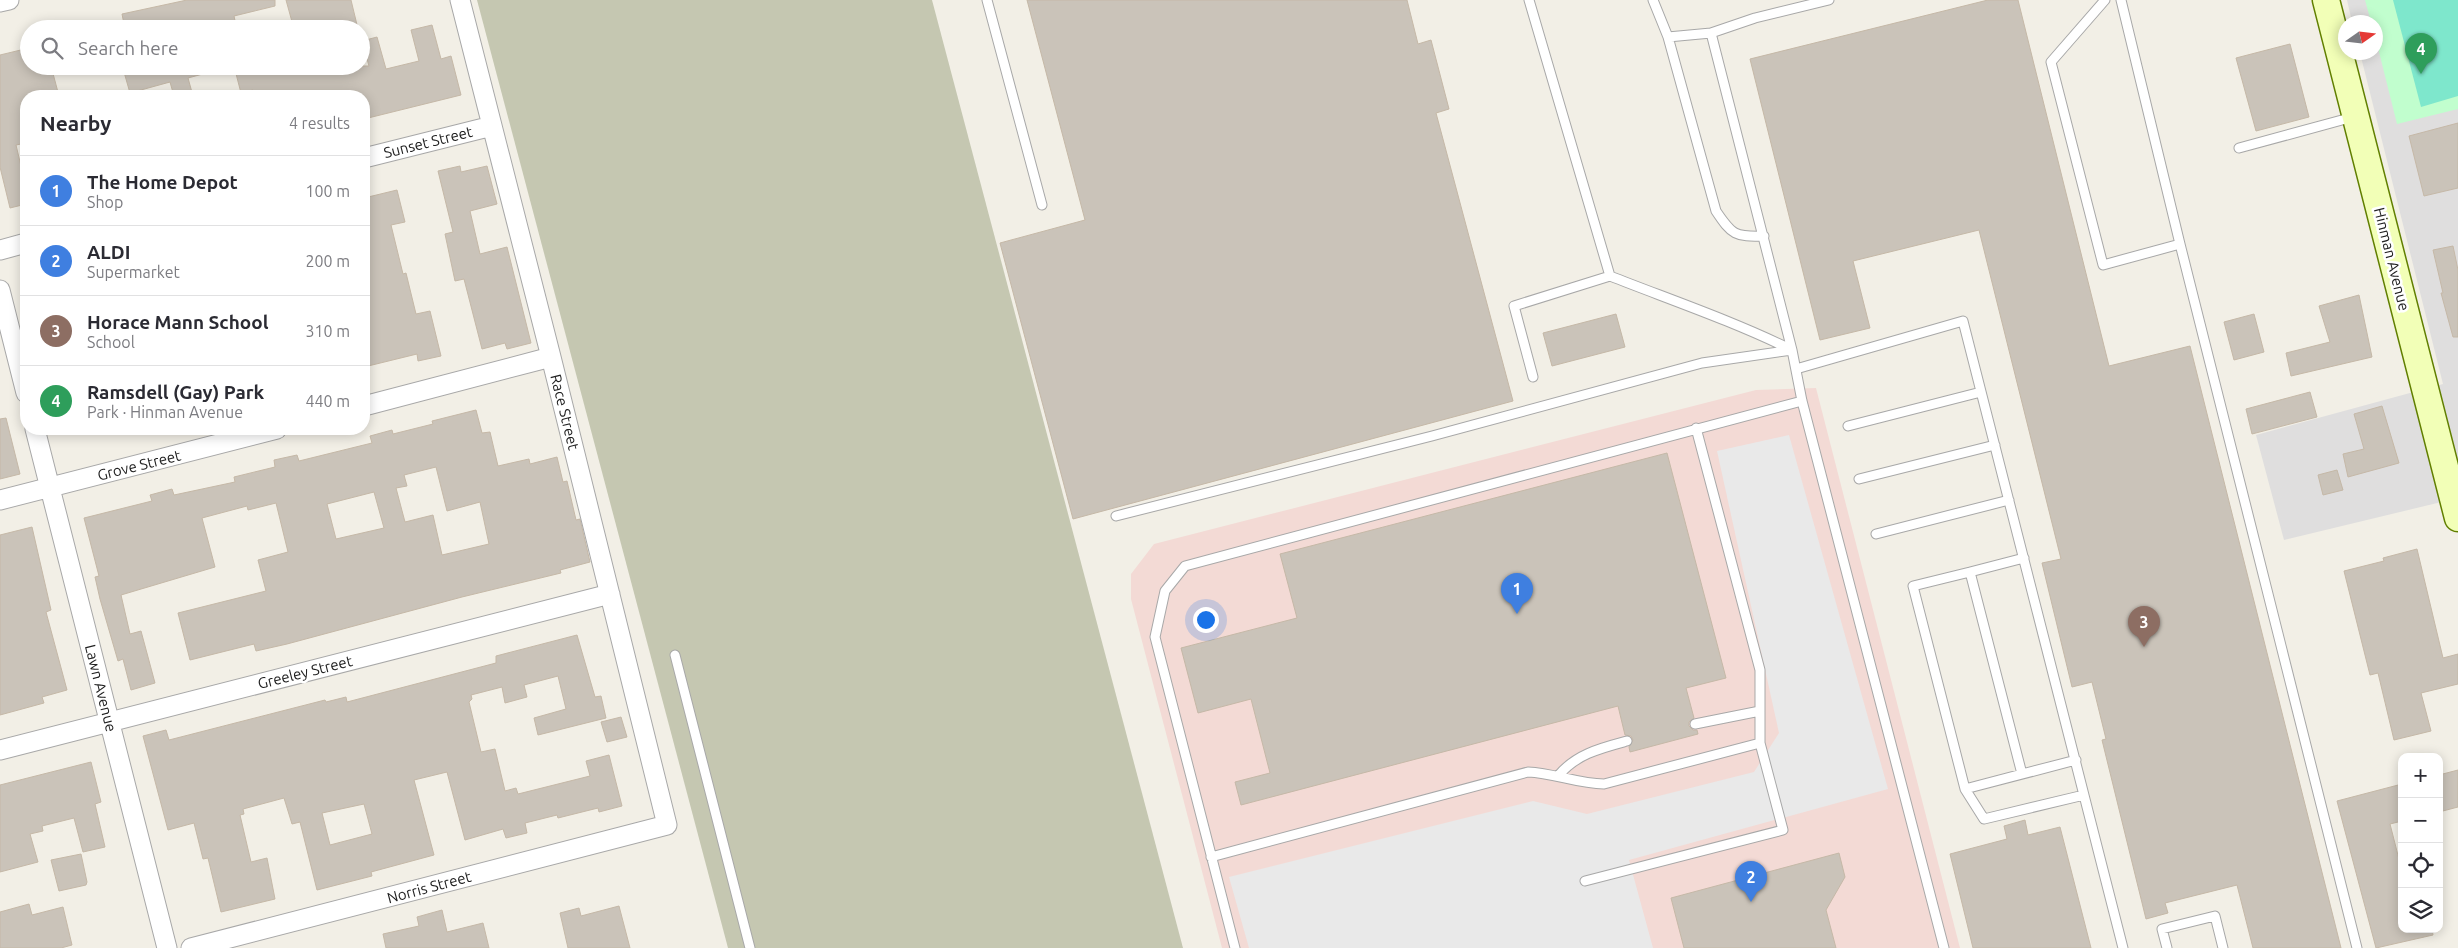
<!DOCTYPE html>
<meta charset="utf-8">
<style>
:root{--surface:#fff;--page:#f7f7f7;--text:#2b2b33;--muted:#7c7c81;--line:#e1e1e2;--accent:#0f766e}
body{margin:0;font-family:Ubuntu,sans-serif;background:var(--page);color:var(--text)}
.controls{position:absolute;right:15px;bottom:15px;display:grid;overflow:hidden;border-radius:10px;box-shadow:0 2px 12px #0003}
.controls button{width:45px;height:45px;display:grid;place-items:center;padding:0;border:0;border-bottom:1px solid var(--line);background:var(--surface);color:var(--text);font:25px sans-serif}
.compass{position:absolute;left:2338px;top:15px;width:45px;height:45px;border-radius:50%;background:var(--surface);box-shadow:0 2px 12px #0003;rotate:76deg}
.you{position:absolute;left:1205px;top:619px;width:18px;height:18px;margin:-12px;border:4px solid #fff;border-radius:50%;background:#1a73e8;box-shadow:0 0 0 8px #1a73e833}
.badge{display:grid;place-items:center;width:32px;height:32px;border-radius:50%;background:var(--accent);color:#fff;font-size:16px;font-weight:700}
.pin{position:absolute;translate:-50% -41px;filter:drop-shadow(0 1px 2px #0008)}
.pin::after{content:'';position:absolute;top:26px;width:18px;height:15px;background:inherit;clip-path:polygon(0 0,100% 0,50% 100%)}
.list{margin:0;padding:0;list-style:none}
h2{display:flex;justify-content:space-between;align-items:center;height:65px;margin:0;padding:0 20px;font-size:21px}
h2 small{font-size:16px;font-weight:400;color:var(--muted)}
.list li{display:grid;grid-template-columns:32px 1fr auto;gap:15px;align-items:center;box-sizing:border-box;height:70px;padding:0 20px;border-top:1px solid var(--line)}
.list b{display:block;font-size:19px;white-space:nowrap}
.list p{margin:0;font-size:16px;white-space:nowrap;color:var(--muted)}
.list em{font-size:16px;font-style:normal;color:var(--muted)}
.icon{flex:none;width:28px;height:28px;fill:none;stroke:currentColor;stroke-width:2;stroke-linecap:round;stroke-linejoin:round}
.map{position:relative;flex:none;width:2458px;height:948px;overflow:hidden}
.search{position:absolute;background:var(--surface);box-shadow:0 2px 12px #0003;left:20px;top:20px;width:350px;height:55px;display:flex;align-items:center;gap:12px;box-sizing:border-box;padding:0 18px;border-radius:28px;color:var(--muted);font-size:19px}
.panel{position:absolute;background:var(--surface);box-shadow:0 2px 12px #0003;left:20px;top:90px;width:350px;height:345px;border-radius:20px}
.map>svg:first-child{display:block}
.residential{fill:#dfdede}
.commercial{fill:#f3dad5}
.construction{fill:#c5c7b1}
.park{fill:#c1fece}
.pitch{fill:#7ee7cc}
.parking{fill:#e9e9e9}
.building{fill:#cac3b9;stroke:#c5b8a7;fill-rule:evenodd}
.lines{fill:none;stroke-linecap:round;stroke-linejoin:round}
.lane-casing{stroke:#a8a8a8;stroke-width:11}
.street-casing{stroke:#a8a8a8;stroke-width:21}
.secondary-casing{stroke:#617f00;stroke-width:29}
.lane{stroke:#fff;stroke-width:9}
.street{stroke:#fff;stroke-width:19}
.secondary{stroke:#f2ffb7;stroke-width:26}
.labels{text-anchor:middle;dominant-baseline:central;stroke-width:5;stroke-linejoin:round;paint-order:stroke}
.street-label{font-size:15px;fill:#212121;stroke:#fff}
</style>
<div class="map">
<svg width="2458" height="948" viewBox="0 0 2458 948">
<rect width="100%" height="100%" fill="#f2efe6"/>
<path class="residential" d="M2347,0H2458V498L2284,540L2256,435L2443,384L2360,53L2376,52V22H2352Z"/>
<path class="commercial" d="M1816,388L1960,948H1222L1131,599V574L1154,544L1756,390Z"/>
<path class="construction" d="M477,0H932L1183,948H728Z"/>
<path class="park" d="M2365,0H2458V109L2397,124L2376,40V22H2371Z"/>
<path class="pitch" d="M2393,0H2458V96L2421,107Z"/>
<path class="parking" d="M1789,435L1888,789L1629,860L1653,948H1249L1229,877L1533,801L1587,814L1754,772L1779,733L1717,451Z"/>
<path class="building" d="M187,0H275V6L234,16L236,25L220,29L216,21L184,29H125L122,14Z
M286,0H351L358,29H294Z
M1027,0H1407L1418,44L1431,40L1449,109L1436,113L1513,401L1073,519L1000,243L1085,220Z
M1988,0H2018L2109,366L2190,346L2341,948H2253L2237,885L2165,903L2168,913L2146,919L2102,740L2106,739L2092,682L2072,687L2042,563L2061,559L1979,230L1853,261L1870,328L1820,340L1750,59Z
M432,25L441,59L451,56L461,95L364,119V96H254L253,90L241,93L234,66H369L362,41L377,37L386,69L419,61L411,30Z
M2290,44L2309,117L2256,131L2236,58Z
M29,48V66H51L59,96H26V143L16,145L26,187V204L10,208L0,167V55Z
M147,66H210V72L188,78L193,96H174L170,82L130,93L124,72Z
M2458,123V188L2424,196L2409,136Z
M460,166L461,172L487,166L497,204L470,211L480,254L507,247L531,343L507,349L505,343L482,349L464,279L455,281L445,234L453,232L438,171Z
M397,190L405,222L391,225L403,274L406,273L416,314L430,311L441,356L418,361L417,354L364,367V198Z
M2453,246L2458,270V337H2453L2441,293H2443L2433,250Z
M2359,295L2372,357L2291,376L2286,353L2330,342L2319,306Z
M1616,314L1625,347L1552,366L1543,333Z
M2254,314L2264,352L2234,360L2224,322Z
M2310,392L2317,417L2252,434L2246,409Z
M2382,406L2399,463L2348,477L2343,454L2364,449L2354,414Z
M476,410L482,433L490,432L498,466L529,459L530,464L557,457L563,482L567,481L576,520L580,519L590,562L560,570L561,573L462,597L287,644L256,651L254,644L190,660L178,613L266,591L258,560L288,552L276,503L248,510L247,506L202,518L215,567L121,595L130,634L141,631L155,683L131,690L123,659L118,661L100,599L95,577L99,576L84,518L152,501L150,495L172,489L174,495L235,482L234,477L275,467L274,460L297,455L299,461L372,443L370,436L392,430L393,434L433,424L432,421ZM436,467L447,511L480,502L489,544L442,555L433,515L405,522L396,488L407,486L404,475ZM374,492L384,528L336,539L327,504Z
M6,418L20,474L0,479V419Z
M1667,453L1726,678L1686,688L1694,718L1689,722V726L1693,730H1697L1698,734L1630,752L1629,747L1633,740L1631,736L1625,735L1618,706L1241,805L1235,782L1270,773L1251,699L1198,713L1181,648L1297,618L1280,554Z
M2337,470L2343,490L2323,495L2318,475Z
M32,527L51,610L46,612L67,690L42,697L44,703L0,715V535Z
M2417,549L2443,658L2458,654V684L2421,693L2431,731L2394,740L2378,673L2370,675L2344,571L2384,561L2383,558Z
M577,635L595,697L601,696L606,718L538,735L534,718L566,709L558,676L524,685L527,697L505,703L502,687L471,695L472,699L469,702L481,752L495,749L505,791L516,788L518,794L590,776L586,761L609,755L622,806L599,812L598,808L558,818L557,815L525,823L527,833L506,838L503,829L465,840L447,772L414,780L434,855L371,872L372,876L317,890L300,822L292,824L284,798L243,809L244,814L240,815L251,862L267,858L275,899L221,912L208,858L203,859L194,823L168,830L143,736L166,730L169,740L325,700L326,702L346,697L347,702L496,663V656ZM364,804L372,834L330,845L322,813Z
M621,717L627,737L607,742L601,722Z
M91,762L101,802L95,804L105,847L83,852L74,818L42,826L43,831L30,834L38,862L0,872V785Z
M2458,770V807L2439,812V775Z
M2402,784V821L2390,824L2402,871V929H2432L2433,935L2376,948L2337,801Z
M2025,820L2028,835L2060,827L2091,948H1973L1950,854L2007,839L2004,826Z
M1839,853L1845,877L1826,910L1836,948H1684L1671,898Z
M81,854L87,882L86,885L59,891L51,860Z
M29,904L32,915L63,907L72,945L61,948H0V912Z
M619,906L630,948H568L560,913L579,908L581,916Z
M442,910L447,932L483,923L489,948H386L383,934L419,926L417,917Z"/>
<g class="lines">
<defs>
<path id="lane" d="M987,0L1042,205
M1529,0L1610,276C1671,300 1733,321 1792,350L1802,401L1944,948
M1653,0L1668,37L1711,33
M2105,0L2051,62L2103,265L2180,244
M2121,0L2180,244L2357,948
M1668,37L1716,211C1732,235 1735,237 1764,236
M2239,148L2353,117
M1796,369L1963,321L2123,948
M1533,377L1514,306L1610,276
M1848,426L1981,392
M1859,479L1995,445
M1116,516L1432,436L1702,363L1792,350L1711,33L1755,18L1829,0
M1876,534L2009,500
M1970,572L2024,558
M675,655L750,948
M1695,724L1760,711
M2022,774L1970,572L1913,586L1965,789L2076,760
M1558,776C1576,754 1601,748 1627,741
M1965,789L1984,819L2084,795
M1211,857L1528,772C1554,773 1578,784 1604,784L1760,743
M1585,881L1783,830L1760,743V670L1696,428
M1235,948L1155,637L1165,591L1185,566L1802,401
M2167,948L2162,929L2215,916L2223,948"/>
<path id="street" d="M0,2L9,0
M364,158L492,126
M0,250L26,243
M0,290L26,393
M364,406L551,357
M35,429L167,948
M0,500L277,429
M0,750L610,594
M191,948L667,825L551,357L460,0"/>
<path id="secondary" d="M2326,0L2458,518"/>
</defs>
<use href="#lane" class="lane-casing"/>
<use href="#street" class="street-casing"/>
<use href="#secondary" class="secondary-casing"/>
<use href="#lane" class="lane"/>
<use href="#street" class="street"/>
<use href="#secondary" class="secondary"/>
</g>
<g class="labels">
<g class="street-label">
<text transform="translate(428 142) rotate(-14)">Sunset Street</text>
<text transform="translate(2392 259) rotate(76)">Hinman Avenue</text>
<text transform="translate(565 412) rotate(76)">Race Street</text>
<text transform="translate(139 465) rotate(-14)">Grove Street</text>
<text transform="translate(305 672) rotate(-14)">Greeley Street</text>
<text transform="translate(101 688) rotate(76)">Lawn Avenue</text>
<text transform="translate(429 887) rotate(-15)">Norris Street</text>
</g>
</g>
</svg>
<div class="controls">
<button>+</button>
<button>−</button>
<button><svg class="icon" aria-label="locate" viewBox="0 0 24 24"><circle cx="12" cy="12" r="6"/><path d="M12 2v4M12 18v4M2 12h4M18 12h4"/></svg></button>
<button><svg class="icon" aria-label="layers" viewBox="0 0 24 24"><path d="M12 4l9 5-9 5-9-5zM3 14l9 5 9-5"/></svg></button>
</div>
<svg class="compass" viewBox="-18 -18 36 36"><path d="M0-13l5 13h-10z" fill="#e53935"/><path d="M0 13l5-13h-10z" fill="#7c7c81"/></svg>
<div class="you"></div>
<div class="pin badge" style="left:1517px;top:614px;background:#3f7fe0">1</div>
<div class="pin badge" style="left:1751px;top:902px;background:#3f7fe0">2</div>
<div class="pin badge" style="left:2144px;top:647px;background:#8d6e63">3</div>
<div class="pin badge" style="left:2421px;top:74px;background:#2e9e5b">4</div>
<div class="search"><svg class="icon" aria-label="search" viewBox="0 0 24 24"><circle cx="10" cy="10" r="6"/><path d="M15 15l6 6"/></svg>Search here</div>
<section class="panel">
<h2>Nearby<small>4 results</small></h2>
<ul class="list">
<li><span class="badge" style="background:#3f7fe0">1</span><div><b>The Home Depot</b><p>Shop</p></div><em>100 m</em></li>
<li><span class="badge" style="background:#3f7fe0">2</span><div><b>ALDI</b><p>Supermarket</p></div><em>200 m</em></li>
<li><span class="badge" style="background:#8d6e63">3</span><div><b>Horace Mann School</b><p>School</p></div><em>310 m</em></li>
<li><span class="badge" style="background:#2e9e5b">4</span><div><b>Ramsdell (Gay) Park</b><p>Park · Hinman Avenue</p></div><em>440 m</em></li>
</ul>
</section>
</div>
